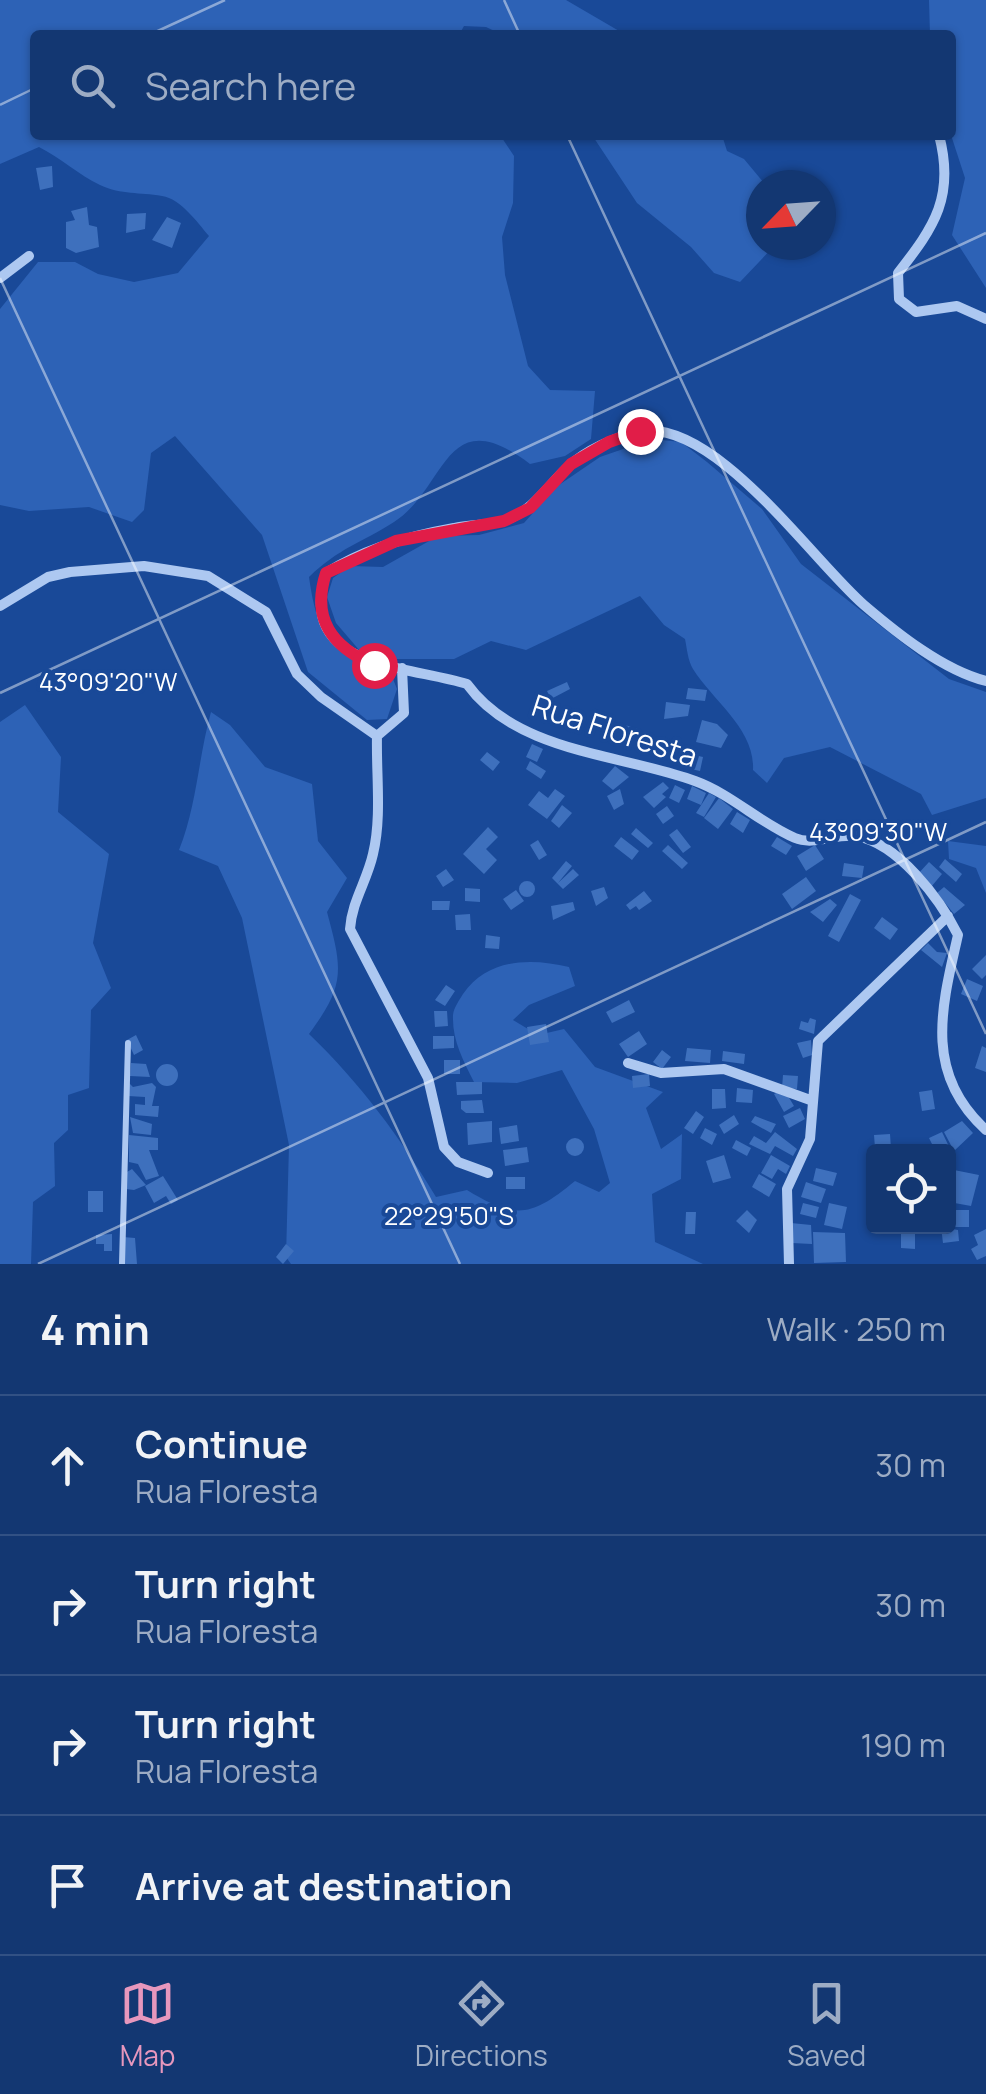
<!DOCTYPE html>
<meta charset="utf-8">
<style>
:root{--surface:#133772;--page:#20427a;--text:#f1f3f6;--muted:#9dacc4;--line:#325184;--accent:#e797bd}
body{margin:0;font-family:Manrope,sans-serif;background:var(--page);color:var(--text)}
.controls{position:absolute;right:30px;bottom:30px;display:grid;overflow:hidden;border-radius:10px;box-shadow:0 2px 8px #0004}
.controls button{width:90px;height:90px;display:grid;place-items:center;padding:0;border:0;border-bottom:2px solid var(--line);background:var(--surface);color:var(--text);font:50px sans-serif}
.compass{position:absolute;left:746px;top:170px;width:90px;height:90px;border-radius:50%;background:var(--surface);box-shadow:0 2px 8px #0004;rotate:245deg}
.stop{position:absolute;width:30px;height:30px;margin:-22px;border:8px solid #e11d48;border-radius:50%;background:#fff}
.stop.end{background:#e11d48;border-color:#fff;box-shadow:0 2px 10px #0008}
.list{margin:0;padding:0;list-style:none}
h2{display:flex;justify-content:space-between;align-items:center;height:130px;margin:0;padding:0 40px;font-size:42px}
h2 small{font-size:32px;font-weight:400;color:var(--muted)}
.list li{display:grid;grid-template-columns:65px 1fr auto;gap:30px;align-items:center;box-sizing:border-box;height:140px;padding:0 40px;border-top:2px solid var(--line)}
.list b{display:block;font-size:38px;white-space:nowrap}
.list p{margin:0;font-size:32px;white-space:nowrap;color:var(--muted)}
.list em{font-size:32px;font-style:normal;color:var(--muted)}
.icon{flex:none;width:55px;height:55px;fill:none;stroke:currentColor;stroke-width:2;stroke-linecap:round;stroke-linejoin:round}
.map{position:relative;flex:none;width:986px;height:1264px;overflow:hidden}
.search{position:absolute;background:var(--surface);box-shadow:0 2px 8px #0004;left:30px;right:30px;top:30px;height:110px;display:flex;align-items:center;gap:25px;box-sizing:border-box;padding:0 35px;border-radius:10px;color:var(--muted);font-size:38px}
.sheet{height:690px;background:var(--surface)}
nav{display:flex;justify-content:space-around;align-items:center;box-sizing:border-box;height:140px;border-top:2px solid var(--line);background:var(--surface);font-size:28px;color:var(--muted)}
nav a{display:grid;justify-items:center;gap:5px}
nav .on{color:var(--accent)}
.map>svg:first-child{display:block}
.green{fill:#2d62b6}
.building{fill:#3e70bd}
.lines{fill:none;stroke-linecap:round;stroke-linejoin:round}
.service{stroke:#adc8f1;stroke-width:6}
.minor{stroke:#adc8f1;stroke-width:10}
.route{stroke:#e11d48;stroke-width:12}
.ticks{fill:none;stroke:#fff;stroke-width:2.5;stroke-opacity:0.45}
.labels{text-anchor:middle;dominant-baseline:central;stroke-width:8;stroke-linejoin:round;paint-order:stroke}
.street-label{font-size:30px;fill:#fff;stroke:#194998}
.ticks-label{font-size:25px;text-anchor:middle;fill:#fff;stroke:#194998;stroke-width:8;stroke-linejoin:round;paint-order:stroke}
</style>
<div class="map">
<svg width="986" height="1264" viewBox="0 0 986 1264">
<rect width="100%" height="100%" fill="#194998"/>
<path class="green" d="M0,0H566L626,35H503L486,27L464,26L459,35H35V135H500L514,156L513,203L502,237L505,275L528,366L550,390L595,391L591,439L565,456L530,464C444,399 448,487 394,522C361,543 339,548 309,577C318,640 331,653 391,674L397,689L387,719L367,720L308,672L262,535L175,436L151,453L144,510L132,522L89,507L29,511L0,505V309L38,262H75L98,274L134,282L178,273L209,236C197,222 181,199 162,196C139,192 122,195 100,185C79,175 61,158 39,147L0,164Z
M929,0H986V288L952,235L965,178L951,135V35H930Z
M592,135H722L727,151L744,159L764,183L761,245H775L740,282L714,273L691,247L637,203Z
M652,439L681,442L707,462L762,509L801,564L949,679L986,692V798L932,815L921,794L830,747L784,758L767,783L753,770C755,729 713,701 693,669C688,661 687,649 685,639L664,625L640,596L526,650L491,641L454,659H393L360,651L336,623L327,597L333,578L350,566L383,567L438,536L479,535L524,523L556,487L600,457Z
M25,705L61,757L58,812L109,854L93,943L111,988L91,1010L89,1088L68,1095V1130L54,1143L55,1186L33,1202L31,1264H0V722Z
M211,712L230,725L265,767L312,784L318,841L347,878L327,912C343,971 345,985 309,1034C360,1083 400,1137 436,1197L467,1190C516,1220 531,1217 575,1181L599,1192L610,1183L594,1129L562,1070L517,1083L474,1082C463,1060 452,1040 453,1015C454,1007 459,1001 463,994C488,958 531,958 569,967L575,986L529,1005L513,1020L538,1035L564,1029L595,1067L663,1092L646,1108L661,1149L682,1134L681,1179L652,1194L655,1242L703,1264H291L286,1257L289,1145L242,918L218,866L179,850C197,805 198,759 211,712Z
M948,841L986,846V893L976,868L949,859Z"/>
<path class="building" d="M52,166L53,187L40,190L36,168Z
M87,207L89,225L97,227L99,247L76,253L66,248V222L75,220L71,211Z
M146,213L145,229L126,233L127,214Z
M167,217L181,223L172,248L152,240Z
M567,682L570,689L551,699L547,691Z
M688,688L707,690L705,701L686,699Z
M666,702L690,705L688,716L664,719Z
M702,720L717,724L728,735L721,748L696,742Z
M625,725L641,730L637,741L622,736Z
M532,744L543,749L537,762L526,757Z
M487,752L500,762L493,771L480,760Z
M685,753L703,757L700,771L682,767Z
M530,761L546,771L541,779L526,769Z
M615,766L629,777L613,790L602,781Z
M663,782L669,788L662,794L666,797L654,808L643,797Z
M675,785L685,790L679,803L669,798Z
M692,786L706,793L701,805L687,799Z
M555,789L565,796L547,819L528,805L539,791L548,798Z
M620,789L624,804L614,810L607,796Z
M709,793L716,797L704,817L696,813Z
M719,798L733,809L718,829L704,818Z
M562,805L572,813L559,828L551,821Z
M667,806L674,816L663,824L656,814Z
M737,812L750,820L743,833L730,824Z
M488,827L498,837L486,849L497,860L484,874L463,854Z
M636,828L653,843L648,848L631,834Z
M677,829L691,847L683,853L669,835Z
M621,837L639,851L632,860L614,846Z
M777,837L792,846L786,855L771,846Z
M538,840L547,855L539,860L530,845Z
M668,845L688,863L682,869L662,851Z
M815,845L824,859L806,871L797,856Z
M945,859L962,874L956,882L939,867Z
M566,861L572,866L558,883L573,869L579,875L563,889L552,878Z
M929,862L942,874L931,887L917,875Z
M844,863L864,866L862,878L842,876Z
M446,869L454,880L443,887L436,876Z
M806,877L816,891L792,909L782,894Z
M519 889a8 8 0 1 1 16 0a8 8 0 1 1-16 0Z
M604,887L608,898L596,906L591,891Z
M944,887L965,905L954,914L937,893Z
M465,888L480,889V902L465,901Z
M516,890L524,901L511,910L503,899Z
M644,891L652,901L639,910L636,906L630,910L626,905Z
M850,894L861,900L839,942L828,936Z
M830,899L837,905L823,922L810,912Z
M432,901H450L449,910H432Z
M573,902L575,910L553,920L551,906Z
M470,914L471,930H456L455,915Z
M882,917L898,929L890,940L874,928Z
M486,935L500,937L499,949L485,948Z
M928,943L937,952L947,953L942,967L921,950Z
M986,955V975L982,979L972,969Z
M967,979L983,986L977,1001L961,994Z
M446,985L455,991L445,1006L435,1000Z
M629,1000L635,1012L612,1023L606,1012Z
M434,1011H447L448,1026L435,1027Z
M810,1018L816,1020L814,1034L799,1029L801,1021L808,1023Z
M546,1024L549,1042L530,1045L527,1027Z
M639,1031L647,1044L628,1057L619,1044Z
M136,1035L143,1050L134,1055L127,1040Z
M433,1036H454V1048L433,1049Z
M811,1040L812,1055L803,1058L797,1043Z
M982,1046L986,1048V1072L975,1068Z
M687,1048L711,1050L710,1063L685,1061Z
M662,1050L671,1057L662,1069L653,1062Z
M723,1051L745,1054L744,1064L722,1061Z
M444,1060H460V1074H444Z
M131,1063L146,1064L150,1077L130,1076Z
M156 1075a11 11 0 1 1 22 0a11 11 0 1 1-22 0Z
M649,1074L650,1086L633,1088L632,1076Z
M783,1075L798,1076L797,1089L782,1088Z
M128,1082L133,1087L152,1083L156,1087L152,1106H159L158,1117L135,1115V1104L145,1105V1097L128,1096Z
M456,1082H482V1094L457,1095Z
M737,1088L753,1090L752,1103L736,1102Z
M712,1089H725L726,1108L712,1109Z
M932,1090L935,1109L922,1111L919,1092Z
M778,1092L788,1096L794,1106L784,1112L774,1094Z
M482,1100L484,1113H466L461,1109V1101Z
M800,1108L805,1119L789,1128L783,1116Z
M696,1111L704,1117L693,1134L684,1128Z
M734,1115L739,1124L724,1134L719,1125Z
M755,1116L776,1124L771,1133L751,1122Z
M130,1117L152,1124L151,1135L133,1133Z
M492,1121V1142L468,1145L467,1123Z
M962,1121L973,1133L954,1151L944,1132Z
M517,1125L519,1141L501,1144L499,1128Z
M705,1128L717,1134L712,1145L700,1138Z
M775,1132L797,1149L793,1156L775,1146L770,1154L749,1144L754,1136L766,1143Z
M942,1132L955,1159L949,1162V1152H936L929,1138Z
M890,1134L891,1148H875L874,1135Z
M129,1135L158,1138V1150H149L159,1176L146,1180L138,1164L129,1162Z
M566 1147a9 9 0 1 1 18 0a9 9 0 1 1-18 0Z
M736,1140L751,1148L747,1156L732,1148Z
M527,1147L529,1162L505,1166L503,1150Z
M724,1155L731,1178L713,1183L706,1161Z
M771,1155L790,1166L786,1174L778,1169L772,1179L761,1173Z
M816,1168L837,1173L833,1186L813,1181Z
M132,1169L146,1185L134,1190L126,1189L127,1172Z
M949,1169L979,1175L971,1206L949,1202Z
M759,1174L776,1184L769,1197L752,1187Z
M163,1176L178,1200L171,1204L166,1196L154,1203L145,1186Z
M506,1177H525V1189H506Z
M806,1182L826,1189L821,1203L801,1197Z
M88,1191H103V1212H88Z
M803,1203L819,1207L816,1218L800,1214Z
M829,1203L847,1207L842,1229L824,1225Z
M747,1210L757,1220L749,1233L736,1221Z
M955,1210H969V1227H955Z
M686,1212H696L695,1234H685Z
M791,1223L811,1225L812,1244L792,1243Z
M901,1226H915V1249L901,1248Z
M941,1227L958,1230L959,1241L943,1243Z
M986,1229V1256L977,1260L971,1249L978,1245L974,1235Z
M813,1232L845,1233L846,1262L814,1263Z
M112,1234V1251H104V1244H96V1235Z
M123,1237L135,1238L137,1264H122Z
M286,1244L294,1251L283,1264L276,1257Z"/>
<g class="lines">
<path class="service" d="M122,1264L128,1043"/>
<path class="minor" d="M939,135C955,196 935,226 898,273L899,299L916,312L957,306L986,319
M0,278L29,256
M0,606L48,577L70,572L144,566L208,576L266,612L297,674L321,697L377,736
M986,681C943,670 898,634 864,605C812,560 712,414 636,432C614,438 586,450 569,466C548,485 534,510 506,520C490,526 471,524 454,528C409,536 364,549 326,573C295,669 407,665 467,684C517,753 622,754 695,781C731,794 760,823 795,838C814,846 836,833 856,836C898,843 940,899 958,935C941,1009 924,1074 986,1130
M377,736C376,774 382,817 373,854C367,881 352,901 350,929L428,1078L444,1147L458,1162L488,1173
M377,736L404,713L402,668
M628,1063L661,1073L724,1069L813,1101
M789,1264L787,1189L810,1139L818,1041L948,916"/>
</g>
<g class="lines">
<path class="route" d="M374,665C332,647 311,619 326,573L396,541L504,521L530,508L571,464L609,442L640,431"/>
</g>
<path class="ticks" d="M504,0L520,35M149,35L225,0M0,105L35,88M567,135L986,1034M0,278L460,1264M0,693L986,233M38,1264L986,822"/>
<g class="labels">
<g class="street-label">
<text transform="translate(615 730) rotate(18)">Rua Floresta</text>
</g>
</g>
<g class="ticks-label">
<text x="108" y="691">43°09'20"W</text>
<text x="878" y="841">43°09'30"W</text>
<text x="449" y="1225">22°29'50"S</text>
</g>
</svg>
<div class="controls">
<button><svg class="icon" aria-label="locate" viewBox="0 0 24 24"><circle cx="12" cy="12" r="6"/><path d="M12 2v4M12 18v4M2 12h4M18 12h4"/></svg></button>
</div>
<svg class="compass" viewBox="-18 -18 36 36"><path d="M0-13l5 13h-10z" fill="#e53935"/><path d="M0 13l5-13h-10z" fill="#9dacc4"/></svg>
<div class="stop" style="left:374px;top:665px"></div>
<div class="stop end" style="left:640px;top:431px"></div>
<div class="search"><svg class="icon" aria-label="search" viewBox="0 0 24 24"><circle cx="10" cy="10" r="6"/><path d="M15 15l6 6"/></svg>Search here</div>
</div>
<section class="sheet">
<h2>4 min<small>Walk · 250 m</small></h2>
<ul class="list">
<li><svg class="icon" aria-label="ahead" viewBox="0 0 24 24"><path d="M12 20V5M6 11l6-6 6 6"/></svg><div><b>Continue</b><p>Rua Floresta</p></div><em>30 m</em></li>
<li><svg class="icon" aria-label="right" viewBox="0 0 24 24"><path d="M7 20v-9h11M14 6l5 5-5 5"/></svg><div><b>Turn right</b><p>Rua Floresta</p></div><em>30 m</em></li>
<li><svg class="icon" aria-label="right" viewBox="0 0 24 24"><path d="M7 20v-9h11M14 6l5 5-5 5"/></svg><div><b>Turn right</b><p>Rua Floresta</p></div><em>190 m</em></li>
<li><svg class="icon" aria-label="arrive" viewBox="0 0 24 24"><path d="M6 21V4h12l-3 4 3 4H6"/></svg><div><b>Arrive at destination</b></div></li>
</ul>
</section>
<nav>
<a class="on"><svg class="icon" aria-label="map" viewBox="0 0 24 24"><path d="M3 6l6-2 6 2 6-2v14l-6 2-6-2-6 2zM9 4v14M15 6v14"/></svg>Map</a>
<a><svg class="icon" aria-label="directions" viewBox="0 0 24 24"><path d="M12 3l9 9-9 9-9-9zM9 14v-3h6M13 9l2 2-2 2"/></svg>Directions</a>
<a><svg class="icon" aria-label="saved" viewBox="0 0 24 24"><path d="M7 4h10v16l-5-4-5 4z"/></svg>Saved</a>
</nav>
